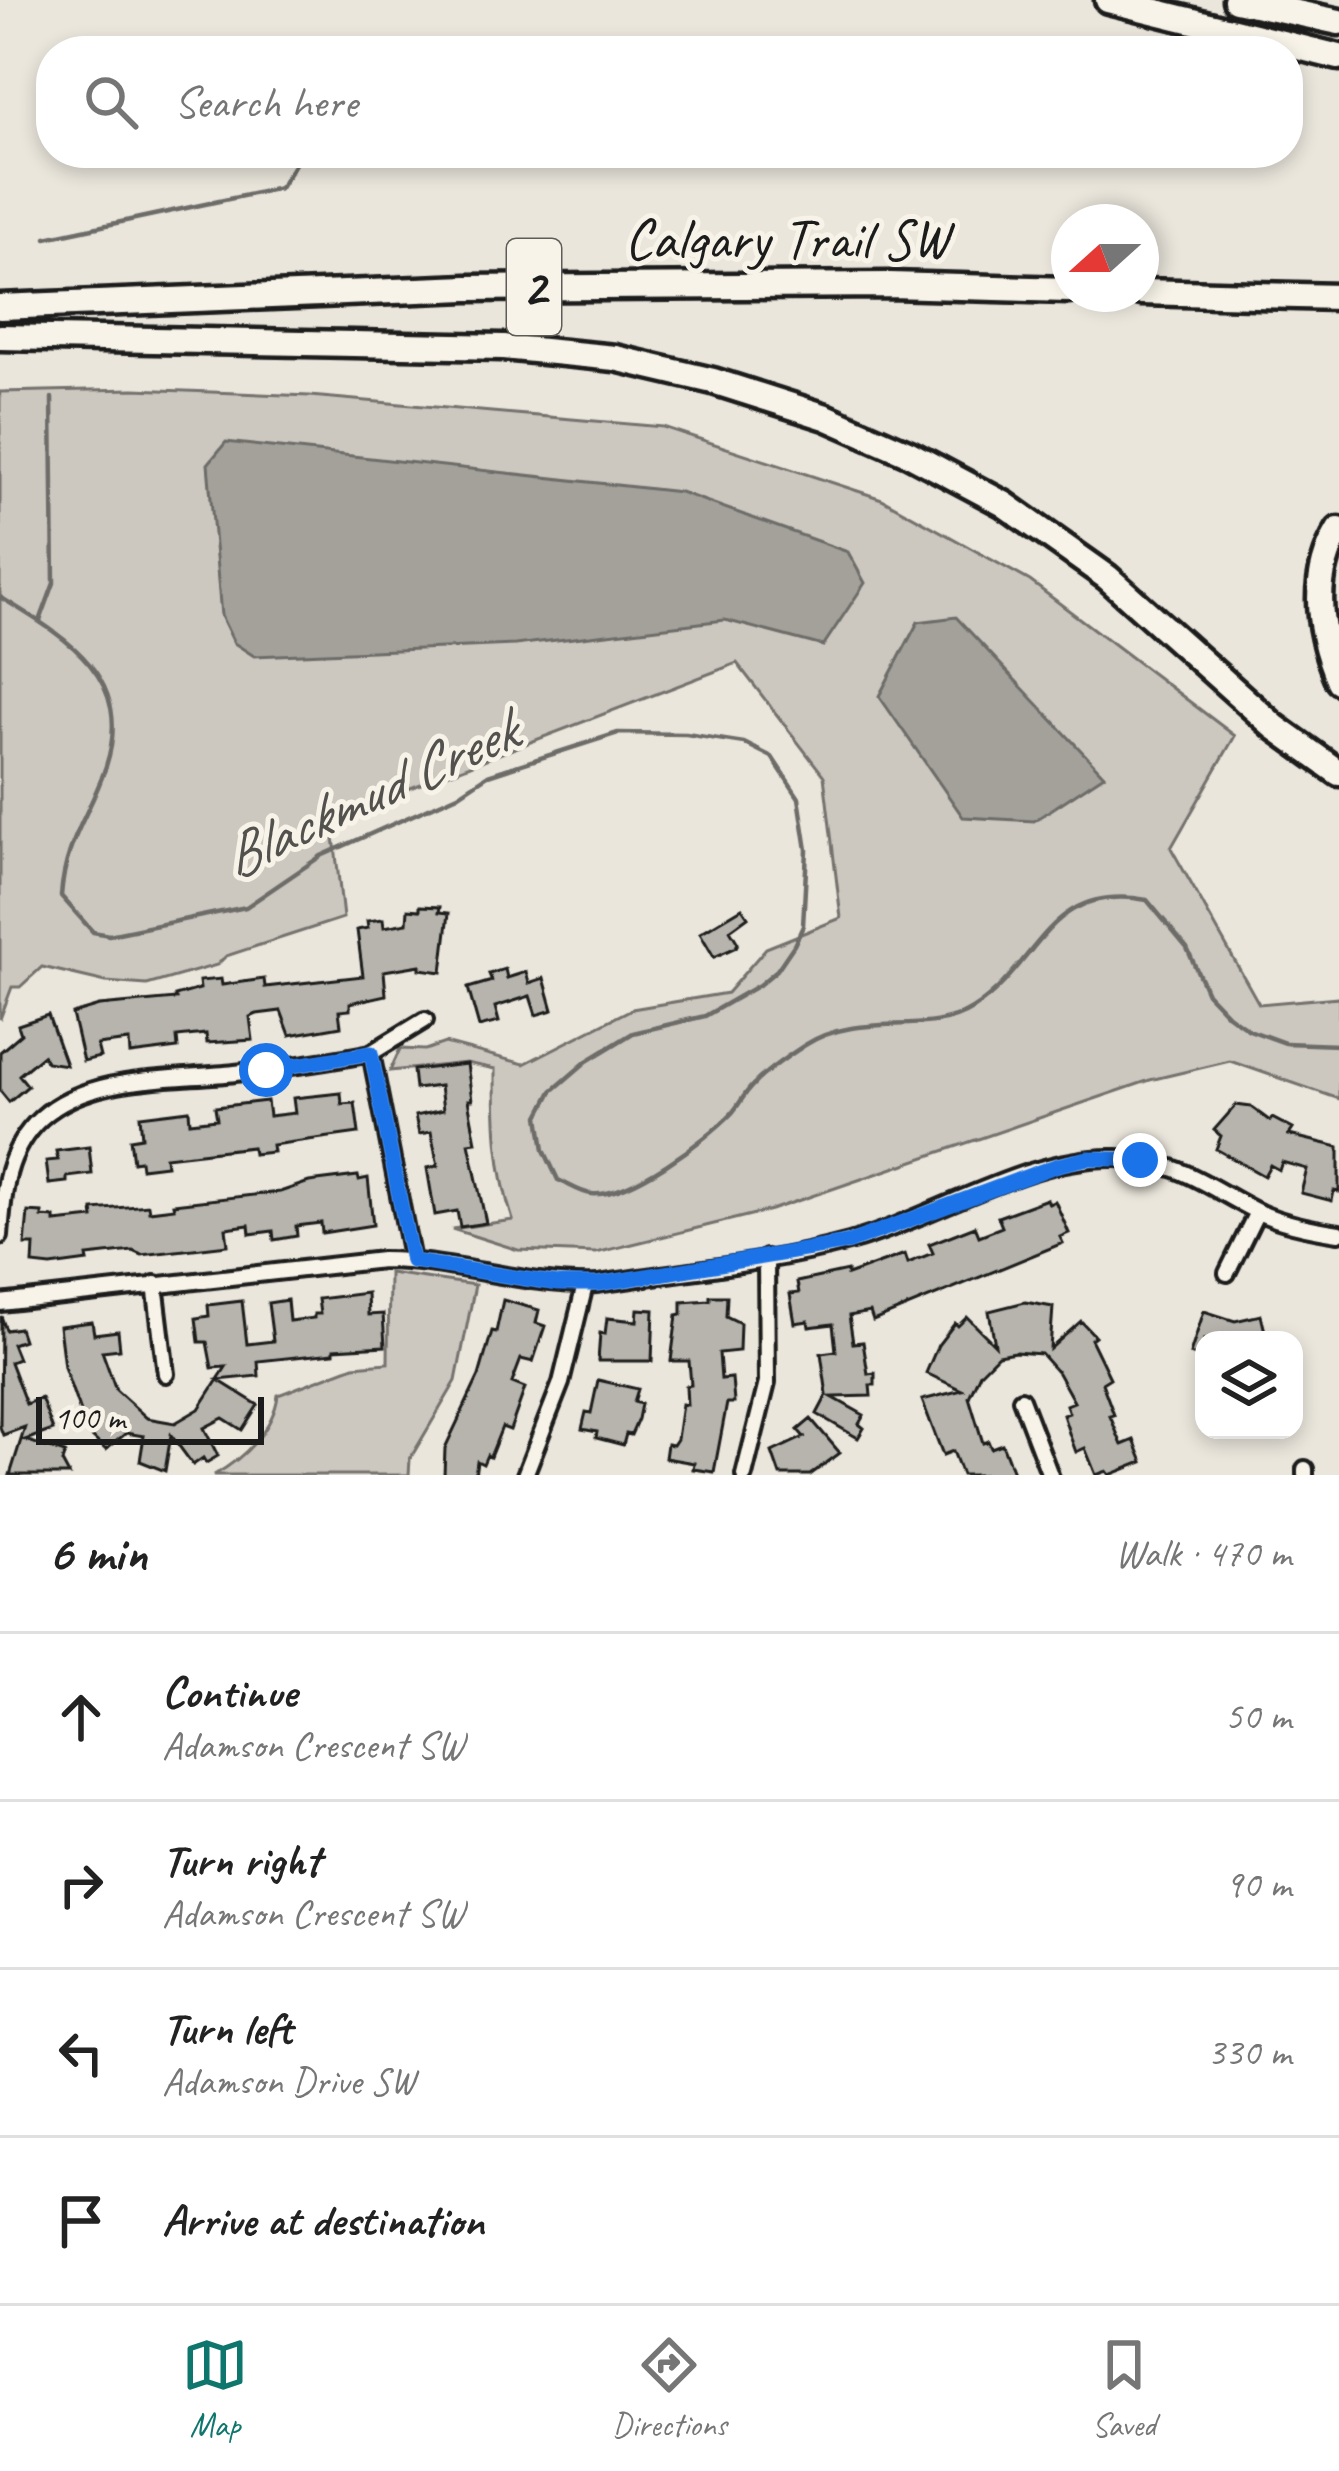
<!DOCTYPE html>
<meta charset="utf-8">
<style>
:root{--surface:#fff;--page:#f2f2f2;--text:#222;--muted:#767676;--line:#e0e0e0;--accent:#0f766e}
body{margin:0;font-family:Caveat,sans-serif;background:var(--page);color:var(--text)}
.controls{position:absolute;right:36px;bottom:36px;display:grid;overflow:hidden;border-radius:24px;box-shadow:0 6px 18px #0003}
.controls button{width:108px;height:108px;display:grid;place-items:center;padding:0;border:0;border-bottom:3px solid var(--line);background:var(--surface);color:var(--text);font:60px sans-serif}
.compass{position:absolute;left:1051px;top:204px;width:108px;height:108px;border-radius:50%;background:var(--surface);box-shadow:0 6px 18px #0003;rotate:249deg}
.scale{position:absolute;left:36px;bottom:30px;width:228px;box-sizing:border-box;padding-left:12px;border:6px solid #1c1c1c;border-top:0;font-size:33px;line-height:42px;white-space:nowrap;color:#1c1c1c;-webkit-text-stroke:9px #f7f3e8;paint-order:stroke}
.stop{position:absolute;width:36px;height:36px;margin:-27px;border:9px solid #1a73e8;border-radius:50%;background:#fff}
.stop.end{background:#1a73e8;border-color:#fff;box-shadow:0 3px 12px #0008}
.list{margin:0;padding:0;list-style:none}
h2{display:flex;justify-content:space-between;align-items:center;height:156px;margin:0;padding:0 48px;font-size:51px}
h2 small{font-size:39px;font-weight:400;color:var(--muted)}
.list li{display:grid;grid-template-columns:78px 1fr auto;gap:36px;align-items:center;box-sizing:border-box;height:168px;padding:0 48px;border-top:3px solid var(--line)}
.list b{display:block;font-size:45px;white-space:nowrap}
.list p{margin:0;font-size:39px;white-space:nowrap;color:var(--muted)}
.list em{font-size:39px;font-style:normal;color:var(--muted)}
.icon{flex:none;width:66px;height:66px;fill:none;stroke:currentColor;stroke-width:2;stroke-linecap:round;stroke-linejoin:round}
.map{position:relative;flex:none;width:1339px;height:1475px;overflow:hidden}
.search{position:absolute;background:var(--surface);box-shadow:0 6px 18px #0003;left:36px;right:36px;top:36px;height:132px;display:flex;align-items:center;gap:30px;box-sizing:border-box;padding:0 42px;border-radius:48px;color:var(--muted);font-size:45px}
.sheet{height:828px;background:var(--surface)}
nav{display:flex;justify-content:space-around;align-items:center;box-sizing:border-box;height:168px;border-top:3px solid var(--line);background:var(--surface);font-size:33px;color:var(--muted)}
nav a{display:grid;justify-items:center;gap:6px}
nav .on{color:var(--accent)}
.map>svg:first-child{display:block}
.green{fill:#ccc8c0;stroke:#74726e;stroke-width:3}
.water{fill:#a3a19a;stroke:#6d6c68;stroke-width:3}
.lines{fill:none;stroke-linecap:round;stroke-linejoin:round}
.stream{stroke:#6d6c68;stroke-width:4.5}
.building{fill:#b6b4ac;stroke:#1c1c1c;stroke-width:3}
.minor-casing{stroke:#1c1c1c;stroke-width:22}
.motorway-casing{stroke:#1c1c1c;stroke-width:33}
.minor{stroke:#f7f3e8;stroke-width:14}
.motorway{stroke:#f7f3e8;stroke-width:24}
.route{stroke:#1a73e8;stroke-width:15}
.labels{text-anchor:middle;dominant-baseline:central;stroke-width:10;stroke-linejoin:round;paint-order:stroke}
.shield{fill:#f7f3e8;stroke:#5e5c59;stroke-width:3}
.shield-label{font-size:54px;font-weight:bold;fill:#1c1c1c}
.street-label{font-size:57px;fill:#1c1c1c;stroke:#f7f3e8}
.water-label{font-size:60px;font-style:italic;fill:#52514e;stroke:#f7f3e8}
</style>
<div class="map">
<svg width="1339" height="1475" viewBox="0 0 1339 1475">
<rect width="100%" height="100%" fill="#eae6dc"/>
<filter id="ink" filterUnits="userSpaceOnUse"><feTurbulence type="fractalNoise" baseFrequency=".00833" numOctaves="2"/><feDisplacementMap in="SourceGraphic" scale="24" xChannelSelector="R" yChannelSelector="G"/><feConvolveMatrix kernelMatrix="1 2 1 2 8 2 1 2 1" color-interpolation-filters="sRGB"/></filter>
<g filter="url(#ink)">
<path class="green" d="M134,389L310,396L663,427L882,499L1030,581L1235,736L1171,848L1259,1004L1339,997V1099L1230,1061L1150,1080L771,1210L596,1253L518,1250L452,1229L513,1220C496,1170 495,1122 495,1069L466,1063L390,1071L400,1049L425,1050L445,1043L524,1064L632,1009L727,993L766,948L841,918L824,776L737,663L332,818L343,918L226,956L217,965L147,985L106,982L42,967L20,987H12L0,1019V392Z
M389,1273L475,1285L456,1381L410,1459L409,1475H214C243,1459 274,1429 278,1395L354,1366L388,1363Z"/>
<path class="water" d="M226,442L680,492L848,552L865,583L823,646L725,620L515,645L254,656L234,643L221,616L208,464Z
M956,617L1104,775L1034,821L963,817L879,696L918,622Z"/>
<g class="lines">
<path class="stream" d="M46,238L280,188L301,154
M0,597C67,638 135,677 106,766C90,815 65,840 61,896L93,932L109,935L246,907L321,856L458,795L488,775L618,733L686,734L744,743L772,757L799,798L807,850L803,926L794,945L777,970L759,985L705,1016L633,1033L587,1061L552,1091L539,1116L544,1150L558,1180C568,1184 581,1193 592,1194C629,1198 707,1139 732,1113C740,1104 745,1092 754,1084C767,1070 788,1056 805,1045C860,1010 927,1038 972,1009C1041,965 1045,882 1147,900L1187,948L1207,993L1228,1015L1249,1030L1285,1043L1339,1045
M40,621L54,583L52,398"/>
</g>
<path class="building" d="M420,906L440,907L439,912L449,913L442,972L420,969V965L384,971L386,995L350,1003V1010L339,1011L341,1026L290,1035L281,1011L257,1014L250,1017L253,1040L207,1043L206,1034L177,1037L178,1048L130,1054L129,1041L97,1045L100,1057L83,1061L72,1014L99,1006L176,999L175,996L200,989L199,981L221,979L222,985L264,979L265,987L363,976L357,930L368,928L367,921L383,919L384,927L407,923L408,909L420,910Z
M742,908L748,917L730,930L738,943L736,947L714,957L700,933Z
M505,969L507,978L526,972L529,983L544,978L553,1010L536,1015L530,996L495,1007L499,1022L479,1027L468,988L492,981L489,974Z
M48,1015L66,1065L46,1062L43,1055L19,1075L28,1086L9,1102L0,1091V1052L21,1034L18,1025Z
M467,1064L472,1100H468L476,1142L469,1143L486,1223L460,1227L457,1211L435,1215L427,1168L438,1166L431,1132L419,1134L415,1116L443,1110L440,1086L415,1089L413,1070Z
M341,1093L342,1104L355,1103L359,1133L272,1145L273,1152L253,1154L252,1147L165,1157L166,1165L141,1168L140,1161L133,1162L130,1139L142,1137L140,1116L189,1110L190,1122L217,1119L215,1107L267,1101L269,1116L295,1113L293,1098Z
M1236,1105L1251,1107L1270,1121L1272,1118L1293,1129L1289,1135L1339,1147V1192L1334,1191L1332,1201L1301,1193L1307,1169L1282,1162L1279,1170L1270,1165L1264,1176L1216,1149L1221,1136L1214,1130Z
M89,1147L92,1174L67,1177V1182L49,1184L46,1161L58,1160L56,1151Z
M358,1176L359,1180L368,1178L373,1225L322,1233L321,1223L296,1226L297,1236L274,1240L273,1231L250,1234L249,1225L226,1228L228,1245L142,1255L133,1251L87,1256L88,1261L51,1266L33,1264L34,1245H25L28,1212L42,1213V1217L55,1218V1222L94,1218L93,1210L148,1205L149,1211L174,1208L173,1204L280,1192L309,1182Z
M1047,1199L1049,1204L1055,1201L1069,1233L1060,1237L1063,1243L873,1321L870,1312L849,1316L853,1343L863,1342L868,1374L875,1373V1385H870L871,1396L832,1397L864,1415L859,1424L864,1428L858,1438L817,1414L827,1395L821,1353L836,1351L833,1324L809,1327L808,1321L795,1323L790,1294L799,1293L797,1282L847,1271V1275L905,1254L908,1263L933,1253L929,1244L975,1226L979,1236L1002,1227L998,1217Z
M367,1293L368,1315L383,1314L385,1346L334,1349V1353L258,1361L259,1376L218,1380L258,1405L242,1430L223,1418L204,1428L218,1456L206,1463L203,1458L193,1465L171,1435L165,1471L140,1461L144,1436L126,1433L106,1450L91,1436L94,1432L81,1415L64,1367L59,1326L92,1322L94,1334L118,1331L120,1349L102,1351L116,1390L147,1418L175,1423L199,1409L226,1367L212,1368L207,1342H199L196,1318L209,1316L208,1305L242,1301L247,1344L273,1341L268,1303L287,1300L289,1321L314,1318V1314H320L318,1299Z
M710,1296H727L726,1316L740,1323L739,1351L719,1353L721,1379L732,1378L734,1403H727L714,1472L693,1469L694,1463L665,1458L667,1444L673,1445L677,1439L682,1404L687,1405L686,1386L691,1385L689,1361H671L677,1315L682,1314V1302L710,1300Z
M503,1300L539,1310L536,1323L545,1326L533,1362L521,1359L512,1383L525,1388L510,1430L502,1427L490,1457L487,1455L483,1464L477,1461L475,1475H444L445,1448L479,1376L492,1331L496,1332Z
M1025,1302L1053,1307L1050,1349L1081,1321L1095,1336L1091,1339L1110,1378L1102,1383L1114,1415L1110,1416L1122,1445L1134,1440L1143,1462L1110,1475L1107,1471L1096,1475L1085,1448L1076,1452L1070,1436L1063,1415L1069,1413L1066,1405L1074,1402L1058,1373L1041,1354L1015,1352L998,1355L980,1373L969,1397L983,1443L988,1441L991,1448L1002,1444L1014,1475H962L953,1451L943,1455L922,1400L962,1390L926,1373L938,1345L955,1323L958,1326L967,1317L995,1345L989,1311Z
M638,1309L654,1310L652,1361H598L600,1333L605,1334L607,1318L637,1321Z
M1204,1311L1235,1321L1261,1315L1267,1340H1204V1359L1190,1354Z
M1,1316L6,1330L19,1328L23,1340L12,1344L18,1359L10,1362L26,1404L41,1398L53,1430L25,1440L65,1453L62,1462L69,1475H10L25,1427L3,1435L0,1427Z
M598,1380L638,1389L634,1402L641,1404L638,1419L631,1435L626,1434L623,1445L596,1438L597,1432L582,1429L586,1412L591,1413Z
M811,1419L840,1453L810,1475H780L772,1452L804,1437L798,1430Z"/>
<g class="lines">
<defs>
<path id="minor" d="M371,1053L425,1020
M0,1236C3,1192 6,1150 41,1118C89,1074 174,1080 235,1073C280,1068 326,1062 371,1053L412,1261
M1227,1273L1257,1212
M155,1284L166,1374
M0,1303L382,1260C455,1260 525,1287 598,1284C681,1271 768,1264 849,1242C935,1218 1028,1155 1117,1158C1181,1160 1208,1188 1260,1213C1285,1224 1312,1229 1339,1233
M1021,1399L1050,1475
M1305,1469V1475
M525,1475L561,1383L585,1285
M744,1475L767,1383L766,1258"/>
<path id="motorway" d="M1108,0L1339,57
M1236,0L1339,22
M1141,292L1339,297
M0,307L467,288L890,285L1069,290
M0,337L503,347L615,358L713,381L826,417L910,454L1004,504L1107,577L1275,727L1339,773
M1339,530C1310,578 1318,632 1339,681"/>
</defs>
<use href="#minor" class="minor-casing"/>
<use href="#motorway" class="motorway-casing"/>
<use href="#minor" class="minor"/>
<use href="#motorway" class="motorway"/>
</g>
</g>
<g class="lines" filter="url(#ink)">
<path class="route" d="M266,1070L371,1053L412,1261L558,1284H598L847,1243L1058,1165L1088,1158L1140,1160"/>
</g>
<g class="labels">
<rect class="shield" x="507" y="239" width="54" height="96" rx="9"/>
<g class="shield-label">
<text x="534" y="287">2</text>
</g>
<g class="street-label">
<text x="787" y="239">Calgary Trail SW</text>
</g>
<g class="water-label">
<text transform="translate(369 794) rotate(-25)">Blackmud Creek</text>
</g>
</g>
</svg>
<div class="controls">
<button><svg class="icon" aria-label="layers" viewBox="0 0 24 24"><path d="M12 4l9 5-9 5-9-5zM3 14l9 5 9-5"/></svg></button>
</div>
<svg class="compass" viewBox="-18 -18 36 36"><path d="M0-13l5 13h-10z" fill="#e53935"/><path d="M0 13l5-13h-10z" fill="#767676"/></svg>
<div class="scale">100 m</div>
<div class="stop" style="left:266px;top:1070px"></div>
<div class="stop end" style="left:1140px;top:1160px"></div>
<div class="search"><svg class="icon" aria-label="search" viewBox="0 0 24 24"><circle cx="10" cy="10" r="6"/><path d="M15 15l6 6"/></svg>Search here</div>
</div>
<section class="sheet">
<h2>6 min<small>Walk · 470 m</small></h2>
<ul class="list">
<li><svg class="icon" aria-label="ahead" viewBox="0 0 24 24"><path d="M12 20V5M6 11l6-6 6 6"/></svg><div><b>Continue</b><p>Adamson Crescent SW</p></div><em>50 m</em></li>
<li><svg class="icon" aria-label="right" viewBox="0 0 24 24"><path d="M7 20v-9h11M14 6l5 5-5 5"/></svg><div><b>Turn right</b><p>Adamson Crescent SW</p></div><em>90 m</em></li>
<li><svg class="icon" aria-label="left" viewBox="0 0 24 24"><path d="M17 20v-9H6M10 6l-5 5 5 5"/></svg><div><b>Turn left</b><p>Adamson Drive SW</p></div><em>330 m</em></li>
<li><svg class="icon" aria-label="arrive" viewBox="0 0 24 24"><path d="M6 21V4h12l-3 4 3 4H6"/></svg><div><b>Arrive at destination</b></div></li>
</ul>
</section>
<nav>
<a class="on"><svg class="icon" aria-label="map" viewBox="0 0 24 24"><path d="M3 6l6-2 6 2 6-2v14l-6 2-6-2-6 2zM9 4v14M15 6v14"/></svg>Map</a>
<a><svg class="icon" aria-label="directions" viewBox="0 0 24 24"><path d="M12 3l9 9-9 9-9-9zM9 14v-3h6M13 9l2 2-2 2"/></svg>Directions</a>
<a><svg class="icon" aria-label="saved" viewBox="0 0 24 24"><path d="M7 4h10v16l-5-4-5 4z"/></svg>Saved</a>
</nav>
